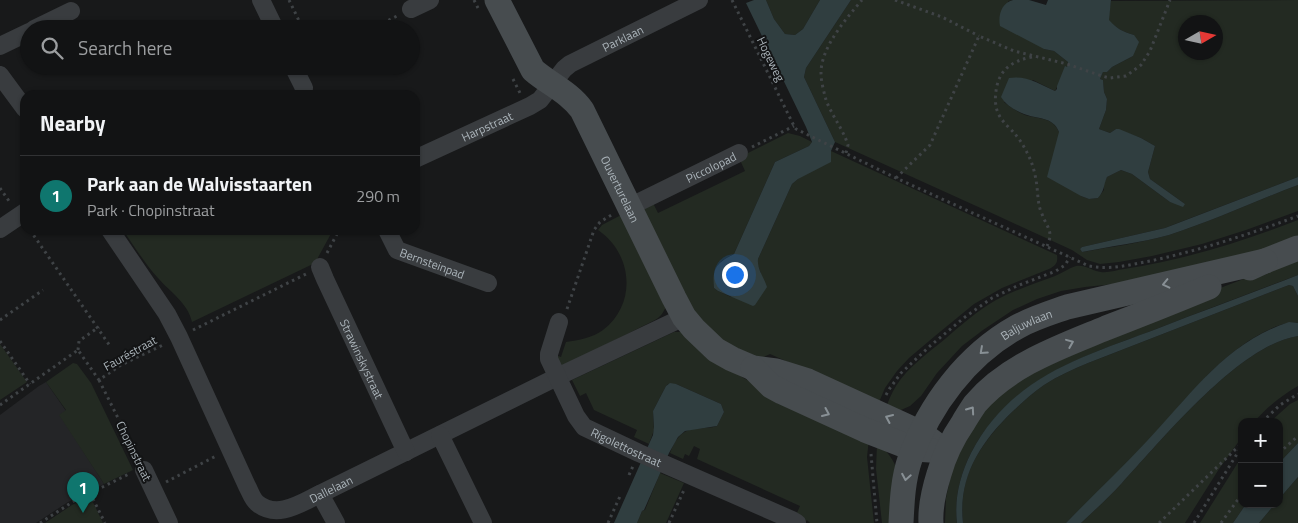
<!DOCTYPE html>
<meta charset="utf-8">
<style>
:root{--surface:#121314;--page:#1f2022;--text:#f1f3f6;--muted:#9c9ea0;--line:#313234;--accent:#0f766e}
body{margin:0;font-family:"Titillium Web",sans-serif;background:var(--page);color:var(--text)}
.controls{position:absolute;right:15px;bottom:15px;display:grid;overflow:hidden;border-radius:10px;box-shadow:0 1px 4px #0004}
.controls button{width:45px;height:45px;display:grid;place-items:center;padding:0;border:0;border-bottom:1px solid var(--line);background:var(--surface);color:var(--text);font:25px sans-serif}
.compass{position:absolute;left:1178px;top:15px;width:45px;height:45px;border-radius:50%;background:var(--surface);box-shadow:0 1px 4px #0004;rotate:81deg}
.you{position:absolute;left:734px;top:274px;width:18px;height:18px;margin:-12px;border:4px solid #fff;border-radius:50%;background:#1a73e8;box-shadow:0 0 0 8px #1a73e833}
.badge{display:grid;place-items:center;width:32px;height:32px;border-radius:50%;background:var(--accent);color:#fff;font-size:16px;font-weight:700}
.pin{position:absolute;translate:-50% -41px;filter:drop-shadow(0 1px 2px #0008)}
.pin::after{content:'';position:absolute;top:26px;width:18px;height:15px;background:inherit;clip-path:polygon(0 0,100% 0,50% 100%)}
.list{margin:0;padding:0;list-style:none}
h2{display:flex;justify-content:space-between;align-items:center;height:65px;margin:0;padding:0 20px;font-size:21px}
h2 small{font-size:16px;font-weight:400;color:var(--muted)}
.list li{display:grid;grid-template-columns:32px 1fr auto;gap:15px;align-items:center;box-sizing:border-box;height:80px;padding:0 20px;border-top:1px solid var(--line)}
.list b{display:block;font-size:19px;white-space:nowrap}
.list p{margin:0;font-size:16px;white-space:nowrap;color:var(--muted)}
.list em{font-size:16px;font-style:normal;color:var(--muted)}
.icon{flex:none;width:28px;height:28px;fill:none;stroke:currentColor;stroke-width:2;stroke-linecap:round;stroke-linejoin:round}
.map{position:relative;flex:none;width:1298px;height:523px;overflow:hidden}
.search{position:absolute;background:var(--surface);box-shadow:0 1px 4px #0004;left:20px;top:20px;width:400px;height:55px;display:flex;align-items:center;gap:12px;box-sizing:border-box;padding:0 18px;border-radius:28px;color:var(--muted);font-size:19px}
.panel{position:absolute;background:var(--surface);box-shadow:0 1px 4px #0004;left:20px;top:90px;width:400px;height:145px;border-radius:15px}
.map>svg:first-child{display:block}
.built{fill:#242527}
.green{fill:#232a22;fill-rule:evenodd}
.water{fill:#303e40}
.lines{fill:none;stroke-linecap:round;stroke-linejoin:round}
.path{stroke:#3f4346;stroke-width:3;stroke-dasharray:2.5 4;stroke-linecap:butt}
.street{stroke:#393c3f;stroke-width:18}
.secondary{stroke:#474c4f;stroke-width:25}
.oneway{stroke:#889095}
.labels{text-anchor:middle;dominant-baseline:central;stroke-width:4;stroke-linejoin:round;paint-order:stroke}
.street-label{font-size:12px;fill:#abb4ba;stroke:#131415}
</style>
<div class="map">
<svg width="1298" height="523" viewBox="0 0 1298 523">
<rect width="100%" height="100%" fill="#18191a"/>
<path class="built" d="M46,382L66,411L60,415L104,484L68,502L36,523H0V415L39,386Z"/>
<path class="green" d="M766,0H820L803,29L795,35L785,34L774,19Z
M851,0H1013L1008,1L1044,49L1054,51L1068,62L1067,67L1055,91L1033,80L1004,102C1010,107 1018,112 1025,115C1038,119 1053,117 1059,132L1081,196L1089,199L1098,198L1104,190V183L1107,177L1121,170L1132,174L1170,202L1185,204L1150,179L1148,172L1155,146L1141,138L1116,129L1110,133L1099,129L1106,110L1107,99L1104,92L1103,80L1100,79L1103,72H1107L1112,67L1133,56L1134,35C1123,32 1116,28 1108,20L1111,1L1298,0V177L1175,224L1165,228L1082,247L1080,249L1082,252C1111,247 1141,243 1169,235C1213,221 1255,201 1298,185V211L1246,230L1202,244L1152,256L1119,262L1100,264L1087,260L1072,250L996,215L835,142L804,77L806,68ZM1186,22H1216V52H1186Z
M788,133L800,136L812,142L809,146L775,162L734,254C715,263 714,267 714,288L718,291L731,297L761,273L758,266V259L792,184L831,151L1057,255C1058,263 1056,265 1049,269L1002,288L974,304L935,336L909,358L897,371L885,388L877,407L799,367L770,354L759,359L726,343L694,315L643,211L646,207L653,203L658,213L745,171L740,160L742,156Z
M623,214L667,304C664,311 662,316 655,320L565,365H560L555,355L561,357L566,342C579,340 592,338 603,330C638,303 632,253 598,230L602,225Z
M1298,220V239L1270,250L1134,282L1085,287L1061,291L1037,299L1013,310L983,330L962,346L937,373L921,396L910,406L901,410H885C888,402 891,394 896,386C908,367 928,353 945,339C961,325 977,311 996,300C1015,290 1036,283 1055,276C1062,273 1069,268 1076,266C1084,264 1093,271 1101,272C1108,273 1117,270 1124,269C1183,260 1242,242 1298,220Z
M123,230H333L315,263L192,322C188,303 170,292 158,278C145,264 134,246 123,230Z
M1298,258V275C1252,292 1205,310 1159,328C1083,357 1012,376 971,453C960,475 954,499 957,523H945L946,498L954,461L980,416L1010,383L1215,290Z
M1289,285L1293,286L1298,296V323C1286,322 1276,326 1266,331C1216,356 1184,403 1147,442C1121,470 1093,496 1066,523H963C958,476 980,444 1012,412C1022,403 1032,393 1044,385C1058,376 1073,369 1088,363Z
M674,332H681L707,356L747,380L787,403L869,439L867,457L874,523H810L807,520L804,523L796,515L800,506L697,459L700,449L694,446L689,456L685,454L683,459L670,453C672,448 674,442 678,438C687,425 705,430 717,426L724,412L721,404L676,384H668L666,386L653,411L654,430L649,444L634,437L637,430L594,410L586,393L580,396L572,380Z
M1298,336V386C1281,396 1267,407 1254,422H1242V437L1219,469L1185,523H1081C1095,510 1109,497 1122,483C1162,440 1239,345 1298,336Z
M0,344L27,382L0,400Z
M73,363L77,364L91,383L133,470L104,484L59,415L66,410L46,382Z
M1298,400V443L1279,463V422H1270L1290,404Z
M877,443C886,450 891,456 896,467L891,523H882L876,469Z
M1242,456V504H1246L1233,523H1200Z
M660,473L684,483L666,523H637L642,511L645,510Z
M1298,477V523H1259L1275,504H1279V499Z
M90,496L103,523H45L72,505Z"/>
<path class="water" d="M754,0H766L774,19L785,34L795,35L803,29L820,0H851L806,68L804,77L835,142L831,151V162L798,179L792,184L758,259C757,270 764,277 767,287L755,305L753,306L718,291L714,288C712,267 717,263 734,254L775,162L809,146L812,142L806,127L746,3Z
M1013,0H1029L1046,5L1048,0H1111L1109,20C1116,28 1123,32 1134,35L1139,42L1133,56L1112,67L1107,72H1103L1100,79L1103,80L1104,92L1107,99L1106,110L1099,129L1110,133L1116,129H1119L1141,138L1155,146L1148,172L1150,179L1185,204L1183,207L1170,202L1132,174L1121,170L1107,177C1103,186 1105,190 1098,198L1089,199L1081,196L1047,177L1059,132C1053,116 1036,119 1024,114C1014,110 1006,105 1001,97L1009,78C1026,75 1040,84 1055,91L1057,89V86L1065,66L1067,67L1068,62L1054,51L1044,49L1000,26C998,16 1001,3 1013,0Z
M1298,177V185C1255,201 1213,221 1169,235C1140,243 1111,246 1082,252L1080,249L1082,247L1165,228Z
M1298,275V296L1293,286L1289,285L1088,363C1073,369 1058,376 1044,385C1032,393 1022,403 1012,412C980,443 958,477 963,523H957C954,499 960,475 971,453C1012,375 1083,357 1159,328C1205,310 1252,293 1298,275Z
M1289,322L1298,323V336C1239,345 1162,440 1122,483C1109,497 1095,510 1081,523H1066C1093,495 1121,469 1147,441C1191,395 1225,343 1289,322Z
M670,383L676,384L721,404L724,412L717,426L685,431L678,437L669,453L644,510L642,511L637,523H614L653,435L654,427L653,411L666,386Z
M1298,443V477L1279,499V463Z
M1246,504H1275L1259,523H1233Z"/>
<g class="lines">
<path class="path" d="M289,0L303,29
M474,0L478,8
M732,0L794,126L796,129L896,178L1089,266C1110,270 1129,265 1150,261C1201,250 1250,234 1298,216
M895,0L942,17L979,36
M371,29L397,16
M1032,57C1012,61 999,69 996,91C995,98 995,106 998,113C1002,122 1010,128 1015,134C1022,142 1027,152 1031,161C1034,169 1036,178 1037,187C1038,196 1038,206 1042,214C1047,228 1054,231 1047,246
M513,79L520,93
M752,147L794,126
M846,153L848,145C843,129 832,116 826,100C824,92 821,82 821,73C821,47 846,19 862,0
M896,178L930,145L979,36L1014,51L1067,64L1102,76L1110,78L1126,76L1141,65L1150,51L1170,0
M0,188L11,204
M30,230L110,346
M327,253L339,230
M567,309L594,230L600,222L613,214
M0,320L43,290
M193,330L306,274
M0,341L30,384
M78,350L79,341L99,327
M99,380L138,458
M886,395L890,388L901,373L930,346L965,317L992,298L1017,286L1056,271L1065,265L1070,257
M0,405L78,350L99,380L121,365L165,344
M1262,422L1280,405L1298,394
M1279,453L1298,436
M871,454L877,523
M629,475L633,466
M166,482L216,456
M90,493L105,523
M40,523L74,501L131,473
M608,523L621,494
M669,523L684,490
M1159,523L1242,443
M1194,523L1242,446
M1221,523L1242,494"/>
<g class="street">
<path d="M261,0L275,29"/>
<path d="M411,9L430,0"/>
<path d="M34,29L71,11"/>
<path d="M0,46L29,32"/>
<path d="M293,66L304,88L303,95"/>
<path d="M0,75L25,109"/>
<path id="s1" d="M415,159L530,106L540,100L564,69L570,64L699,0"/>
<path id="s2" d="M629,207L739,153"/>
<path d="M0,229L25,212"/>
<path id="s3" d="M110,230L167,314L179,337L247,486C250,491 252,499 257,503C277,520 301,503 320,494L557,377L684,317"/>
<path id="s4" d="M387,230L397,250L488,283"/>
<path id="s5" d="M320,267L325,279L406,452"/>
<path id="s6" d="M559,322L549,354V359L576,416L584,427L639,453L792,520L797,523"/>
<path d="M440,435L483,523"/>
<path d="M144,470L169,523"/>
<path d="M320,494L336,523"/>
</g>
<g class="secondary">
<path id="s7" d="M497,0L533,70C549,84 569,92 582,110L674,298L684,317L694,329L716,350L732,359L753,368L776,371L808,381L904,425L921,433L946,452"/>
<path d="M1250,268L1265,261L1298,248"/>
<path d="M753,368L771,386L782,392L865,430L914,449L930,450"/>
<path id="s8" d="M901,523C902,502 903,479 910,459C929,405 967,355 1017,327C1033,318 1050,313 1067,307L1265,261"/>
<path d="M931,523C930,507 934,490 939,474C944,456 952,439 963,423C967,416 971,410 975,404C1008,365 1060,347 1106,328C1140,315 1175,301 1209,287"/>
</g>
</g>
<defs><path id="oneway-chevron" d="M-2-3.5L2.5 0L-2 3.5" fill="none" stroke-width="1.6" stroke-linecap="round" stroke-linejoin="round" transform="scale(1.25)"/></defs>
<g class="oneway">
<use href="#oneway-chevron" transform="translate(1166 284) rotate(167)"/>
<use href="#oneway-chevron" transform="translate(1070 343) rotate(-22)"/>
<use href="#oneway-chevron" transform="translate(983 351) rotate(138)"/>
<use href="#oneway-chevron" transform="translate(971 410) rotate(-55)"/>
<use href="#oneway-chevron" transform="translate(826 413) rotate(24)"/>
<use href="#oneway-chevron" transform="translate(889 418) rotate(-156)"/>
<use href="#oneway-chevron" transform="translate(906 477) rotate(100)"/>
</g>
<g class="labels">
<g class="street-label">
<text stroke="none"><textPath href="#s1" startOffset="244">Parklaan</textPath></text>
<text transform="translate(771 59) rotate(64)">Hogeweg</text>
<text stroke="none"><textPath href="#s1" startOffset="79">Harpstraat</textPath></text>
<text stroke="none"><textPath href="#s2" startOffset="91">Piccolopad</textPath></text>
<text stroke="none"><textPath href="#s7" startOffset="230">Ouverturelaan</textPath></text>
<text stroke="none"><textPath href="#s4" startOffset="60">Bernsteinpad</textPath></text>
<text stroke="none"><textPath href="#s8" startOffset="248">Baljuwlaan</textPath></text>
<text transform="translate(130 353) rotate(-29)">Fauréstraat</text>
<text stroke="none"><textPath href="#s5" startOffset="101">Strawinskystraat</textPath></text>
<text stroke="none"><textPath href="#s6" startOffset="162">Rigolettostraat</textPath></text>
<text transform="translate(134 451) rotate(64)">Chopinstraat</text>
<text stroke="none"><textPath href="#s3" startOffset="391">Dallelaan</textPath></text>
</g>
</g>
</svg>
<div class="controls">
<button>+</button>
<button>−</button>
</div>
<svg class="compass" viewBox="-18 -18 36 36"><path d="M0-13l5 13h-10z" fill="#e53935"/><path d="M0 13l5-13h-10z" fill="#9c9ea0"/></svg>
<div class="you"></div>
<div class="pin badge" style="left:83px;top:513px">1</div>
<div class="search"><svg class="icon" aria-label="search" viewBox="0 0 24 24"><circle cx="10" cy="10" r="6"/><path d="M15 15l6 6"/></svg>Search here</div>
<section class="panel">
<h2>Nearby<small></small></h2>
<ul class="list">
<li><span class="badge">1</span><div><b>Park aan de Walvisstaarten</b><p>Park · Chopinstraat</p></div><em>290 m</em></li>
</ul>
</section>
</div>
